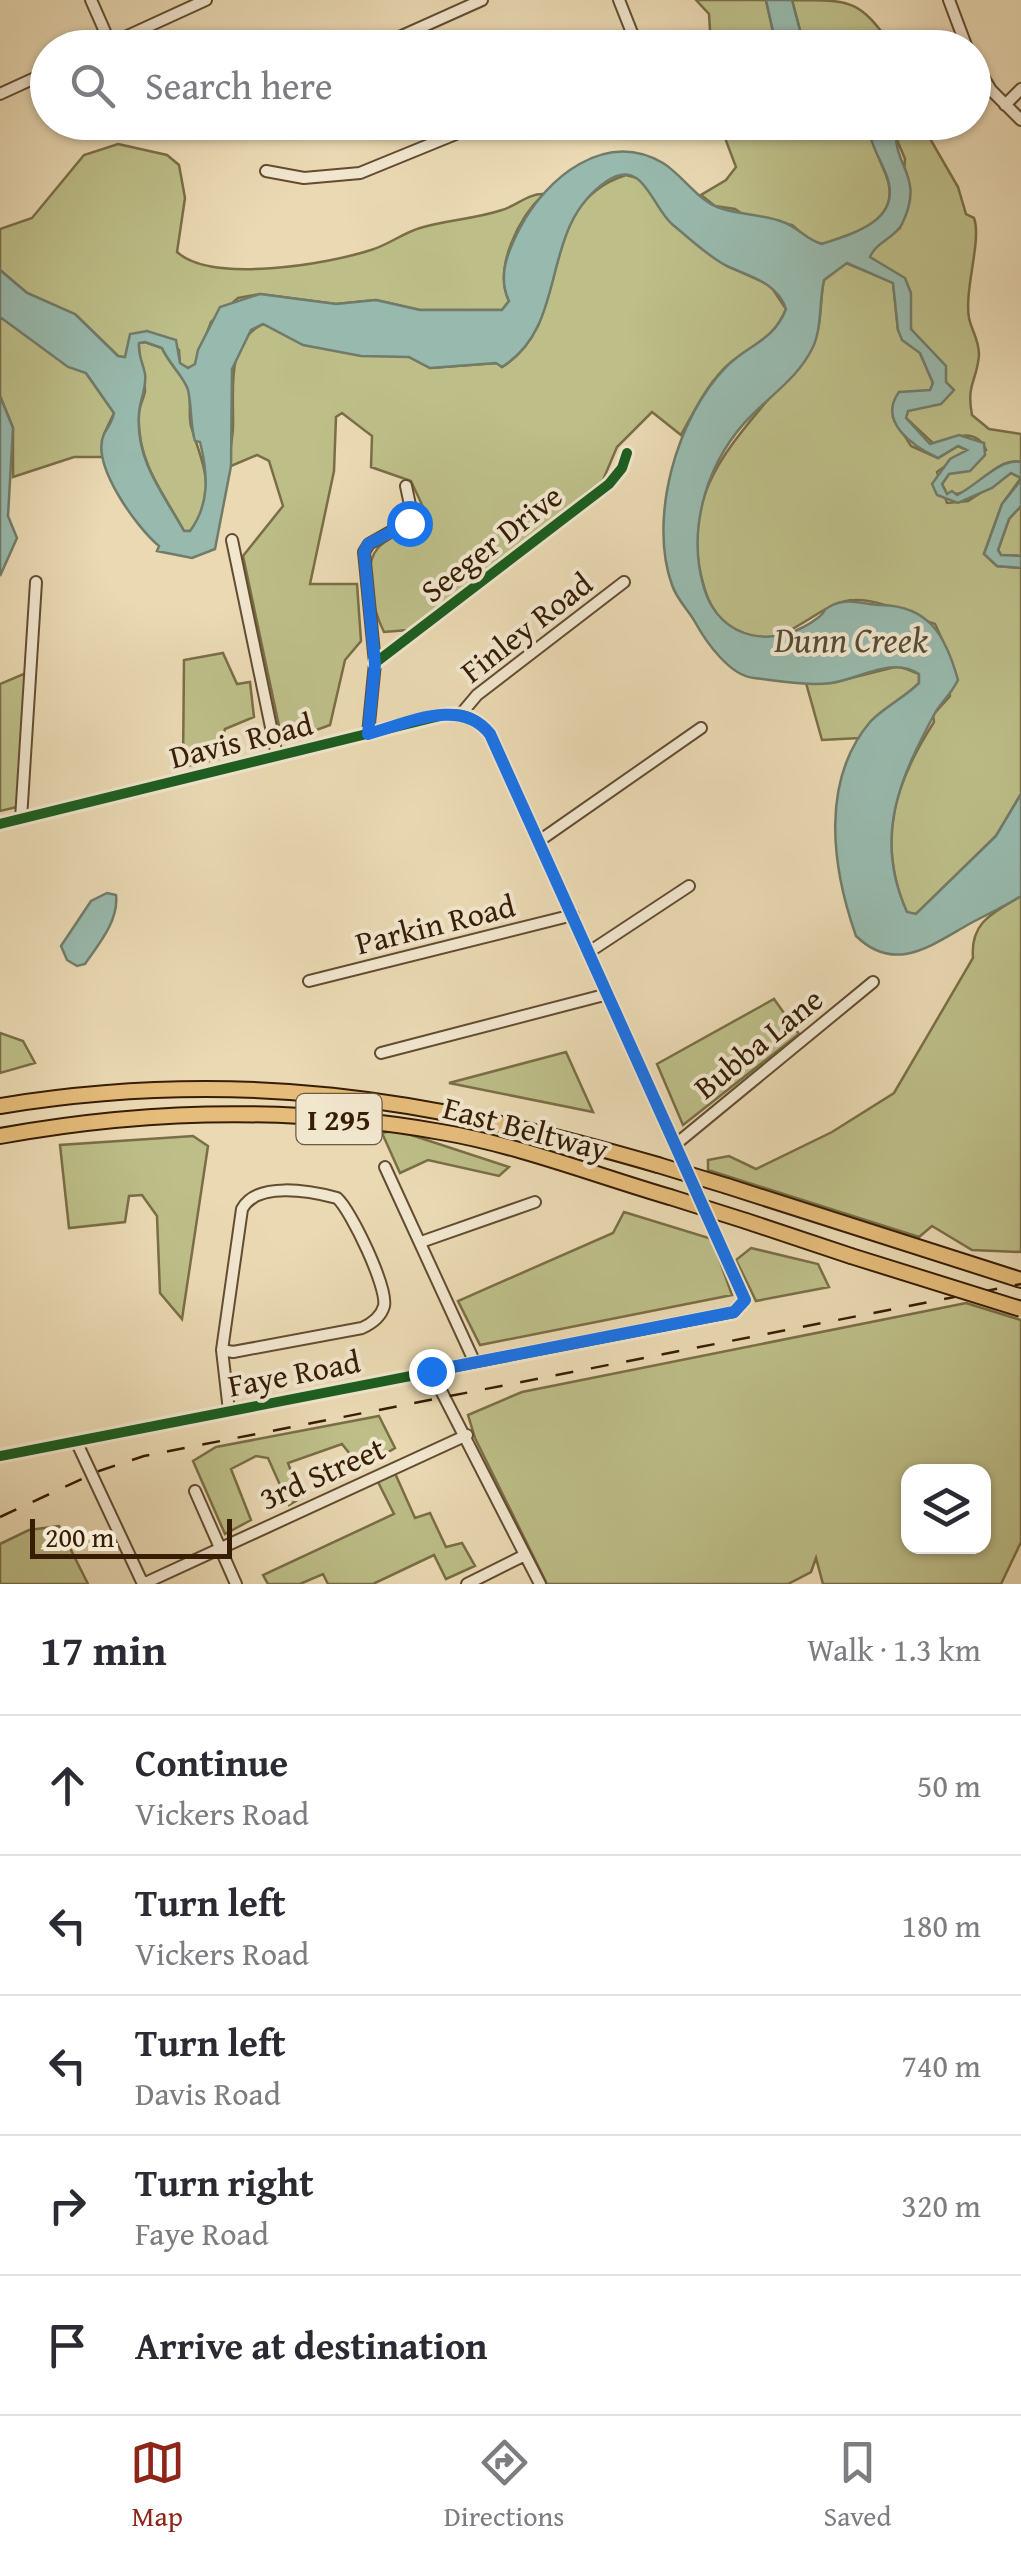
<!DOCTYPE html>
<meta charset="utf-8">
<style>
:root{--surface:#fff;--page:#f2f2f3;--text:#2b2b33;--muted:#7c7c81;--line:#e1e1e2;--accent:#8f2418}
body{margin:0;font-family:"Gentium Book Plus",serif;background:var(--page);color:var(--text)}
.controls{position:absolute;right:30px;bottom:30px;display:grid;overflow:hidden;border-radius:20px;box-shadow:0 2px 8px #0004}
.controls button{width:90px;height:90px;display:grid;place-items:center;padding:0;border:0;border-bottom:2px solid var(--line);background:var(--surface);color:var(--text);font:50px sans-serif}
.scale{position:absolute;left:30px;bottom:25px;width:202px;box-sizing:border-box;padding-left:10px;border:5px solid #361d04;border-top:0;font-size:28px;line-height:35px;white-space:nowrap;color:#361d04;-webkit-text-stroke:8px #f1e6ce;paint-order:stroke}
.stop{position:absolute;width:30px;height:30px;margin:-22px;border:8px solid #1a73e8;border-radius:50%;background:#fff}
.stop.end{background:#1a73e8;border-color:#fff;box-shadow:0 2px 10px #0008}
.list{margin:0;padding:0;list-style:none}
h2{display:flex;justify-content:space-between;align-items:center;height:130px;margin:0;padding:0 40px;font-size:42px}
h2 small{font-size:32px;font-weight:400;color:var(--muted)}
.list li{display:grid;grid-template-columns:65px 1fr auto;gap:30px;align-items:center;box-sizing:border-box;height:140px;padding:0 40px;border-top:2px solid var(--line)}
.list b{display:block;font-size:38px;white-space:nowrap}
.list p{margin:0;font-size:32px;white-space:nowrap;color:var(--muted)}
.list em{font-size:32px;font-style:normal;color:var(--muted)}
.icon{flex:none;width:55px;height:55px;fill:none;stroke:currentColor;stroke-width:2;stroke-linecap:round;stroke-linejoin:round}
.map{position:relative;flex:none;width:1021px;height:1584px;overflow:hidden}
.search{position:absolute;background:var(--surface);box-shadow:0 2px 8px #0004;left:30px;right:30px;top:30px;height:110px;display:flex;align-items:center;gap:25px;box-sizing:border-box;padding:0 35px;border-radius:55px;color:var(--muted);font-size:38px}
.sheet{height:830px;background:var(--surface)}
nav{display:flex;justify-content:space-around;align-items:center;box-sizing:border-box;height:140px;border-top:2px solid var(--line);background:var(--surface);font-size:28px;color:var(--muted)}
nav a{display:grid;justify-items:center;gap:5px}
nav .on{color:var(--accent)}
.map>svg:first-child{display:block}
.green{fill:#bdbe88;stroke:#7a6e46;stroke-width:2.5;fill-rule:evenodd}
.water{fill:#98baae;stroke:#717b6a;stroke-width:2.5;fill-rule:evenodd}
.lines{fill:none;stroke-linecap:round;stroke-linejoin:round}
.minor-casing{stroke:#634c30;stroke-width:14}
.highway-casing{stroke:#361d04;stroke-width:18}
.minor{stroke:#f1e6ce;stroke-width:10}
.highway{stroke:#e5bc7a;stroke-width:14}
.rail{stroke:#361d04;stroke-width:2.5;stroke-dasharray:18 18;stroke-linecap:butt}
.highway-bridge-casing{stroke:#361d04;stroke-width:18;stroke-linecap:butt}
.highway-bridge{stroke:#e5bc7a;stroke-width:14}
.cycleway-casing{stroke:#f1e6ce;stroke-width:16}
.cycleway{stroke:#1b5e20;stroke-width:10}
.route{stroke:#1a73e8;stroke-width:12}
.labels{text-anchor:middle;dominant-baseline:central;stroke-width:8;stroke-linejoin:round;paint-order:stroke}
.shield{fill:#f1e6ce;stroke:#6e5941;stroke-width:2.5}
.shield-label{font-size:30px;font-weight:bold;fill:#361d04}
.street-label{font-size:32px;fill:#361d04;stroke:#f1e6ce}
.water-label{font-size:35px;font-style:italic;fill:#534c37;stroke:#f1e6ce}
</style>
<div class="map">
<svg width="1021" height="1584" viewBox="0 0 1021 1584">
<rect width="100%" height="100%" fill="#ead9b3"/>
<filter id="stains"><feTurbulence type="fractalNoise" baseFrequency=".002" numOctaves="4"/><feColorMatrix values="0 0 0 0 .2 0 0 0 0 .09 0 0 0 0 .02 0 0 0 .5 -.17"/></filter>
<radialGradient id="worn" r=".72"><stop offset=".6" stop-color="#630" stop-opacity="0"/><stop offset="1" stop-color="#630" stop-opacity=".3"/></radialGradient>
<path class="green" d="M696,0H766L774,36L784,47H711L709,14Z
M792,0C854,0 859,0 893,47H813L803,42Z
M719,122L868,123C870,141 879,157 886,175C904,220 855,233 822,244L811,241L792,225L748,218L735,209L715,206L701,195L726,180L736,167Z
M890,123H921L958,187L966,214L974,218C982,240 964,289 969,318C972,332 979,339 979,355C977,381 966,384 972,415L989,429L1021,434V462C990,457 979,498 947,494L942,484L949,474L986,450C976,427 953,436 936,446L906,418L908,411L925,406L946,381L911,329L910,293L869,257L876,245L900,228L905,159Z
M118,144L167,155L179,165L185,198L177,252C212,284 328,264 371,250C388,245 403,233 420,228C446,220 475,219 502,210C516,206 529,193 544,194C519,217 493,268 509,301L502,310H420L376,300L336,304L260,294L238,298L211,322L195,365L188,368L180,364L179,350L147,331L125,358L118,356L76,315L27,293L0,270V229L32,218L84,155Z
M626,175L641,179L672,224L727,266L770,285L786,309C774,339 753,344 730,363C708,382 695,410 681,435L652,412L617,447L603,480L409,630L384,632C374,612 361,567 378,548C388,537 407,530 419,523L423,507L411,481L371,467L372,436L342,413L336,417L334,471L310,584H357L361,641L345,660L330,725L303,735L279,726L243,556L283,506L269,461L257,455L231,466C228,451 233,440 233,426C234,391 225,342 263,324L330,348L409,357L430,368L497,363L502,367C577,320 531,205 626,175Z
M846,263L893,282L898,330L920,353L933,383L931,390L893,417L911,446L938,458L958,446L968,450L937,472L947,503L968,501L1011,473L1021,478L1002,504L984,554L997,566L1021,568V794L996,836L916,914L907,913C876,841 894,784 934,722L933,715L950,696L942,639L935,624C911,616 881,599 855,600C820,600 790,646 750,638C729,634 711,610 705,590C668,475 763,422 814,339C822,326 820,297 824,280Z
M0,317L86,373L114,413L104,434V457H74L13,477V428L0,396Z
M145,342L162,348C169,364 184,378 188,387C192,397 188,415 191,426C203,466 218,491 191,531H184C163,493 136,460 139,414C139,406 144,398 145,391C145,375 138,359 139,343Z
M1021,506V556L1001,555L998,550L1009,519Z
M223,653L237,684L250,682L254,717L225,729L218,759L183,767L184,660Z
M899,666L919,674V683L860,738L822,740L806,683H831Z
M26,673L17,807L0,811V684Z
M1021,896V1252L972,1250L932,1226L919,1237L708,1170V1160L729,1156L756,1169L832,1132L894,1093L973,958C970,922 993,913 1021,896Z
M774,999L799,1034L683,1125L657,1064Z
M0,1033L23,1041L35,1063L0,1073Z
M566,1052L593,1112L449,1083Z
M396,1130L509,1167L499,1176L428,1160L400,1173L382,1133Z
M193,1136L208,1146L182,1319L160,1293L157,1216L142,1195L129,1196L125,1222L69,1228L60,1145Z
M624,1212L712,1239L732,1295L480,1345L458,1301L613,1233Z
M751,1248L818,1264L829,1287L756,1301L736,1260Z
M966,1303L1021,1320V1542L1001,1584H823L816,1558L811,1572L788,1584H547L475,1438L468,1415L522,1392ZM908,1472H984V1546H908Z
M379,1416L395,1448L361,1468L342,1444L288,1463L301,1498L289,1505L268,1458L256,1456L231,1469L251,1520L225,1534L193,1461L216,1447Z
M394,1471L415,1518L430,1513L446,1547L462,1543L475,1566L446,1579L434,1555L373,1584H328L323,1574L300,1584H268L263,1575L394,1514L378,1482Z
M59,1526L88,1584H0V1544L29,1530Z"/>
<path class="water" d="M792,0L803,42L813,47H784L774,36L766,0Z
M868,123H890L896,132C894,167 925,177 902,224C895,238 876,242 870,257L905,278L911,293V329L946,366V382L954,390L941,404L908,411L906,418L930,444L959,435L984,443L985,455L970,471L949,474L942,484L947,494L952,491L957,495C978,485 999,458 1021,462V478L1011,473L992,488L958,503L937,495L932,484L950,459L967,450L958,446L938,458C914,447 877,422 899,392L930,390L933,383L920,353L902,340L898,330L893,283L847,263L824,280C819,301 822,328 813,347C799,376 775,392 753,414C708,458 686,527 704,588C720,642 777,650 819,617C826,612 821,611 829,607C848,596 863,605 881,605C930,606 946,637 958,680C952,693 942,701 935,713C900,778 873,837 907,912L916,914L996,836L1021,794V896C1005,906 988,914 971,923C933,944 896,975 856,936C831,865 821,780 870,722C884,707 904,698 919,683V674C892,656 860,679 831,683C807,686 779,681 754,678C730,676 706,642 695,622C690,612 677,600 672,585C648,518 677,416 727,366C749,344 774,341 786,309C778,283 749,276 727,266C710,258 688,237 673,225C652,208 643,156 607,181C537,228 571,324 502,367L496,363L430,368L409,357L361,356L303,345L263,324L251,330L232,369L231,466L215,549L192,558L157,551L159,546C137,528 90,464 104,434C108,426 112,423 114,413L86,373L68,367L0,317V270L27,293L75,314L118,356L125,357L130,334L147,331L176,340L180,363L188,368L195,364L198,350L220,307L260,294L336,304L376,300L420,310H502L509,301C497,276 508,251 520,228C546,178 605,129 663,163C681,174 697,199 717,207C738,215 762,214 783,222C798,227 806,240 822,244C855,233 904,220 886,174C879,157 869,141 868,123ZM145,342L162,348C168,362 185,378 188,390C192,407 190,424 195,441L200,442C208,474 210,504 190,531H184C163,493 135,460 139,413C140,399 147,387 145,374C143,363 138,356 139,343Z
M0,396L13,428L8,516L17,538L0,576Z
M1021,480V506L1009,519L998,550L1001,555L1021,556V568L997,566L984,554L1002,504Z
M107,893L116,895C119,920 99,944 85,964L77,966L67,960L61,946L91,901Z"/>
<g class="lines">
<defs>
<path id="minor" d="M91,0L110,43
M619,0L638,48
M949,0L967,48
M101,48L206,0
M375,48L482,0
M974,62L991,90L1021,120
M0,94L48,72
M1005,105L1021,89
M266,171L304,178L360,173L485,122
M232,540L277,756
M375,663L609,484L622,468L627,453
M461,714L477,695L624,582
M368,734L375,663L364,552L369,544L413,519L406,486
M21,819L36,582
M0,824L444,715C464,712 477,718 490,734L745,1300L734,1313L0,1456
M539,841L701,728
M589,952L689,886
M309,981L573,915
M381,1053L608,994
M676,1144L873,982
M385,1167L475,1363
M421,1242L535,1202
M222,1350L233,1352L362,1328C373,1323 381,1317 384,1306C388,1288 351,1210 337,1198C310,1191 257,1181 242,1209L222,1350L229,1411
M431,1371L540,1584
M76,1441L143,1584
M195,1491L236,1584
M143,1584L467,1435
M467,1584L525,1555"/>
<path id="highway" d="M0,1106C239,1067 428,1098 658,1165
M0,1136C148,1109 293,1106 441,1132C518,1145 595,1175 670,1197
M727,1186L1021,1280
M746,1221L851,1256"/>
</defs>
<use href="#minor" class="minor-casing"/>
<use href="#highway" class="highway-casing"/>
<use href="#minor" class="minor"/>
<use href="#highway" class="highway"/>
<path class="rail" d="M0,1517L99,1471L144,1456L1021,1284"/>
<defs>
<path id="highway-bridge" d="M658,1165L727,1186
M670,1197L746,1221
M851,1256L1021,1309"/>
</defs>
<use href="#highway-bridge" class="highway-bridge-casing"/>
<use href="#highway-bridge" class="highway-bridge"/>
<defs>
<path id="cycleway" d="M375,663L609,484L622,468L627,453
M0,824L444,715C464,712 477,718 490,734L745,1300L734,1313L0,1456"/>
</defs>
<use href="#cycleway" class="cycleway-casing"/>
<use href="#cycleway" class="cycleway"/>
</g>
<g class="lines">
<path class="route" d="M409,523L368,544L364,552L375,664L368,734C406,724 461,696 490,734L745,1300L734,1312L431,1371"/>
</g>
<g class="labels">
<rect class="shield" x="296.5" y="1094" width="85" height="50" rx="8"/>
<g class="shield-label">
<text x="339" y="1119">I 295</text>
</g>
<g class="street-label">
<text transform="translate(491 543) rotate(-38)">Seeger Drive</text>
<text transform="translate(526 627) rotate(-38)">Finley Road</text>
<text transform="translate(241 740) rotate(-14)">Davis Road</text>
<text transform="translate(435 924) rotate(-14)">Parkin Road</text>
<text transform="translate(758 1043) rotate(-39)">Bubba Lane</text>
<text transform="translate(526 1128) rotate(15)">East Beltway</text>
<text transform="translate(294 1373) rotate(-11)">Faye Road</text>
<text transform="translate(322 1473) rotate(-24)">3rd Street</text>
</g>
<g class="water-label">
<text x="851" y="639">Dunn Creek</text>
</g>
</g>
<rect width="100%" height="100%" filter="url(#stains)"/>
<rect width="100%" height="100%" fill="url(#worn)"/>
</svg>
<div class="controls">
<button><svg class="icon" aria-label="layers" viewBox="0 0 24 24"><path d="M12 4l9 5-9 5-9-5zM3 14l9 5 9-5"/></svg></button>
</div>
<div class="scale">200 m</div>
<div class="stop" style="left:409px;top:523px"></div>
<div class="stop end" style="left:431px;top:1371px"></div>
<div class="search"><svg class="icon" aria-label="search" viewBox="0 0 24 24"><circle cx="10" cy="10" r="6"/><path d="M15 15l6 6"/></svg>Search here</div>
</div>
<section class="sheet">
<h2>17 min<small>Walk · 1.3 km</small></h2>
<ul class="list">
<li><svg class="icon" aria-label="ahead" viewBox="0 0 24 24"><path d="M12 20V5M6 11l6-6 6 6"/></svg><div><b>Continue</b><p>Vickers Road</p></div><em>50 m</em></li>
<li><svg class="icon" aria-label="left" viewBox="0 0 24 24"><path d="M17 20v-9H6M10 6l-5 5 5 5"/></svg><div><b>Turn left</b><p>Vickers Road</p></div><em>180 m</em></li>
<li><svg class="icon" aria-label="left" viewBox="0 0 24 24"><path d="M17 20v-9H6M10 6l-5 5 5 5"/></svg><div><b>Turn left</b><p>Davis Road</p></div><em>740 m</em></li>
<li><svg class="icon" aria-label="right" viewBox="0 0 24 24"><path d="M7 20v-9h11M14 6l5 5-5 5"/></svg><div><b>Turn right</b><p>Faye Road</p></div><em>320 m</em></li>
<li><svg class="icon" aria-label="arrive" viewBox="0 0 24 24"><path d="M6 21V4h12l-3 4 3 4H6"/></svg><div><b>Arrive at destination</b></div></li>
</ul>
</section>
<nav>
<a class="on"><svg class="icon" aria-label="map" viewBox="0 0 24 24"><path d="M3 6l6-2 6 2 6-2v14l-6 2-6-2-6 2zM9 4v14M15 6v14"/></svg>Map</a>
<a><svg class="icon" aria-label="directions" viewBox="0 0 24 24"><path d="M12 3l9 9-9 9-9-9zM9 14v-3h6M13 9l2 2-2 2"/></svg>Directions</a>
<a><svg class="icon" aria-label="saved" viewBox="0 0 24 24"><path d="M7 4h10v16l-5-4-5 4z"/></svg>Saved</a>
</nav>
